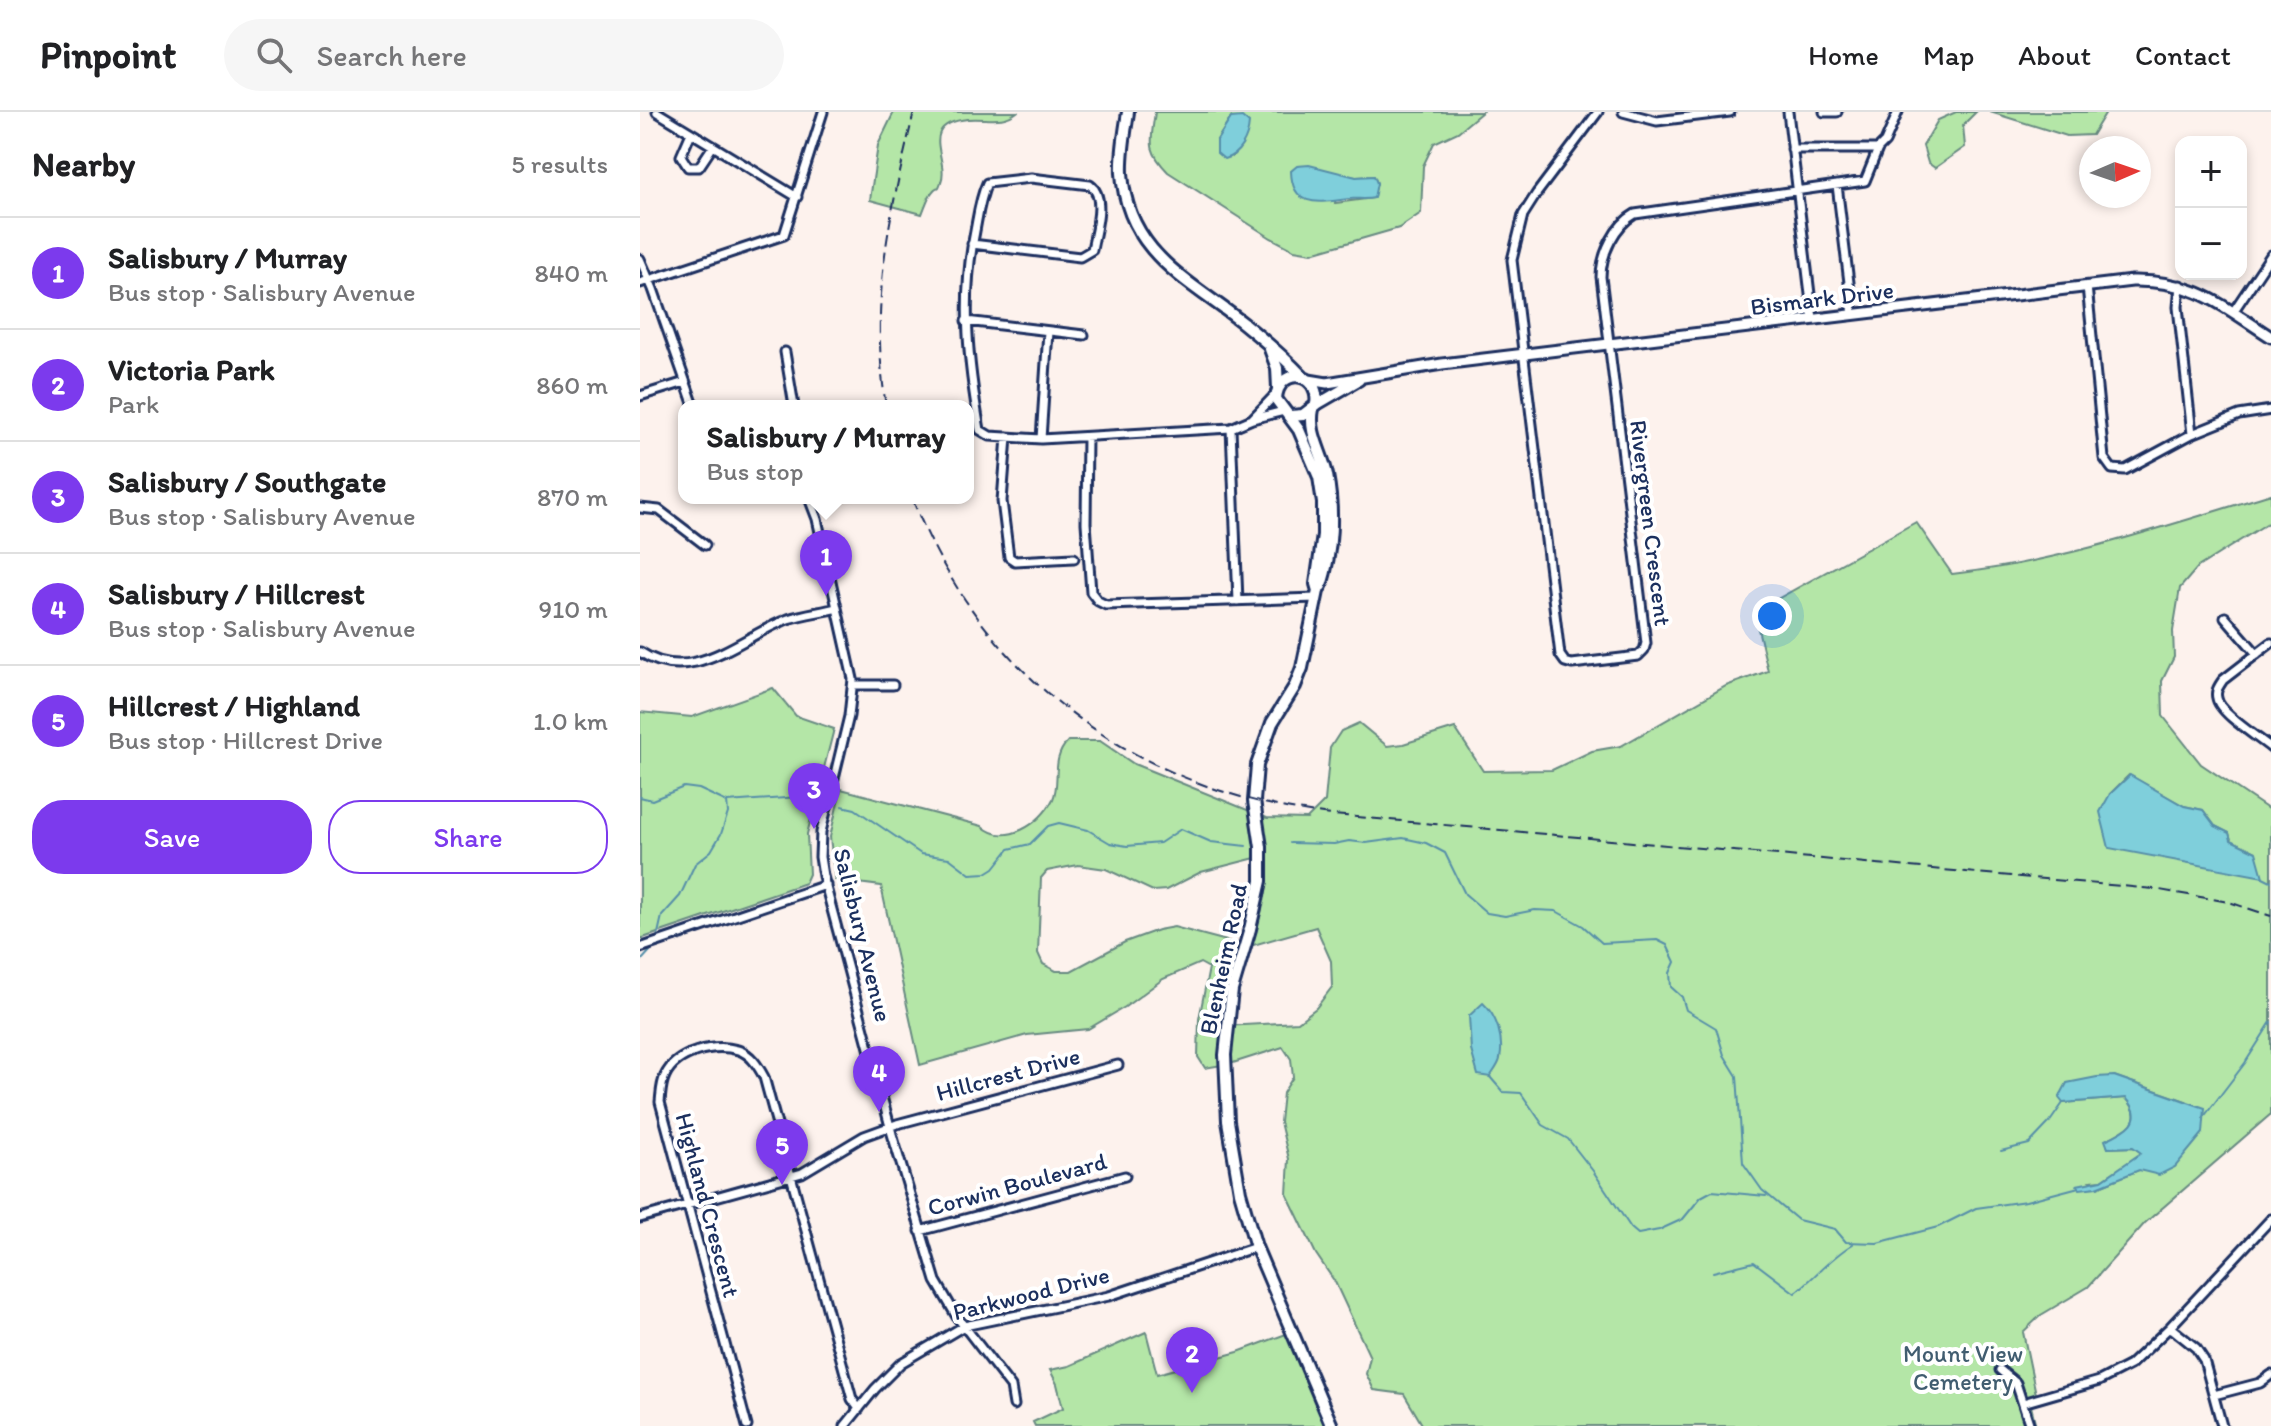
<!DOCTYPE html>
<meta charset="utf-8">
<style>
:root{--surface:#fff;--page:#f6f6f6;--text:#202124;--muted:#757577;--line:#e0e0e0;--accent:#7c3aed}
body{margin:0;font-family:Itim,sans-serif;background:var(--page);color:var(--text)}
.controls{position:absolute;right:24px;top:24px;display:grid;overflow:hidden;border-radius:16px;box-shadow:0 4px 12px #0003}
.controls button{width:72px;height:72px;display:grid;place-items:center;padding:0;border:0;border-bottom:2px solid var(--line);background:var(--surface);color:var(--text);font:40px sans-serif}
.compass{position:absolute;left:1439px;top:24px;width:72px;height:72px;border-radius:50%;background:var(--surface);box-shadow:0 4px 12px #0003;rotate:88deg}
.you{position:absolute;left:1132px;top:504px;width:28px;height:28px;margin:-20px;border:6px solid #fff;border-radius:50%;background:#1a73e8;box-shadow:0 0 0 12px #1a73e833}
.badge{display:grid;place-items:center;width:52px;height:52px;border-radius:50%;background:var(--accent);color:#fff;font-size:26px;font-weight:700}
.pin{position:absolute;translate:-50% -66px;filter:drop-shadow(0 2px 4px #0008)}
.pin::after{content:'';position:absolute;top:42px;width:28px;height:24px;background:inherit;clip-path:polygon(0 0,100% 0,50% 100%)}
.popup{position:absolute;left:38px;top:288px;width:296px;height:104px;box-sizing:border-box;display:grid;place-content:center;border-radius:16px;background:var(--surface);filter:drop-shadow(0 2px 6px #0005);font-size:26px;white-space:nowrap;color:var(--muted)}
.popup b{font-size:30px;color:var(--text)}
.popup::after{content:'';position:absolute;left:50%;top:100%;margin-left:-16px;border:16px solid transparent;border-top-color:var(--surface)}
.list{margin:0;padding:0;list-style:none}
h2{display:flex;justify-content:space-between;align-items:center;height:104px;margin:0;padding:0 32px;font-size:34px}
h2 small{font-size:26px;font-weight:400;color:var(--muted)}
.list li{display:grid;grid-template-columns:52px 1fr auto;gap:24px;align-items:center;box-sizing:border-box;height:112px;padding:0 32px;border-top:2px solid var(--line)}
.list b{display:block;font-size:30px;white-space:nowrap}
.list p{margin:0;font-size:26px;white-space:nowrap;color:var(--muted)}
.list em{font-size:26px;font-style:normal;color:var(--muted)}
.actions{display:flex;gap:16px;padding:24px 32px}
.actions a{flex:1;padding:18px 0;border:2px solid var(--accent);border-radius:32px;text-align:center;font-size:28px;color:var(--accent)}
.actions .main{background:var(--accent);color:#fff}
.icon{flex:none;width:44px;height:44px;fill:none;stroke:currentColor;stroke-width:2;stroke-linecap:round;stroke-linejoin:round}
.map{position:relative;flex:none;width:1631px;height:1314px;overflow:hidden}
header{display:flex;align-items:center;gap:48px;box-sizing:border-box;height:112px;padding:0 40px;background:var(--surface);border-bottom:2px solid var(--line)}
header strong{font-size:38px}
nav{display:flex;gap:44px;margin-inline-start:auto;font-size:28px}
.search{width:560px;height:72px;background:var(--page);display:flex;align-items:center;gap:20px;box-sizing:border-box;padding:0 28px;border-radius:44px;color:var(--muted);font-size:30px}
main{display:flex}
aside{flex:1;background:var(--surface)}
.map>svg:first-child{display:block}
.green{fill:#b4e6a7;stroke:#688a82;stroke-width:2;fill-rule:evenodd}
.water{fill:#7fcfdb;stroke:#578fa9;stroke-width:2}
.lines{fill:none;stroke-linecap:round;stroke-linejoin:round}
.stream{stroke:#578fa9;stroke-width:2}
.minor-casing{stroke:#1b2f5e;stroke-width:13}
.tertiary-casing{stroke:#1b2f5e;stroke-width:15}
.secondary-casing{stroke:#1b2f5e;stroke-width:16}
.minor{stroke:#fff;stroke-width:7}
.tertiary{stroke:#fff;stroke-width:9}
.secondary{stroke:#fff;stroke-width:10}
.rail{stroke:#1b2f5e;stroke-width:2;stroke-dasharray:12 6;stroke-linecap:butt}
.labels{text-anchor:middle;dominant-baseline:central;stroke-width:8;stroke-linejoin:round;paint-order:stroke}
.street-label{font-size:24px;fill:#1b2f5e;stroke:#fff}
.park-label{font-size:24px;fill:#415d70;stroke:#fff}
</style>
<header>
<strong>Pinpoint</strong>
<div class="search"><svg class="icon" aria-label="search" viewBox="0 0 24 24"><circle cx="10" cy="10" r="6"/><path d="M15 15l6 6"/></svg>Search here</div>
<nav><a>Home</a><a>Map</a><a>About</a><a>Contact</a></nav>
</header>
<main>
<aside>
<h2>Nearby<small>5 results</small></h2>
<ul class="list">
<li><span class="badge">1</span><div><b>Salisbury / Murray</b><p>Bus stop · Salisbury Avenue</p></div><em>840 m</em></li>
<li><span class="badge">2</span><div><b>Victoria Park</b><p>Park</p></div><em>860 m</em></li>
<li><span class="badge">3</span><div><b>Salisbury / Southgate</b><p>Bus stop · Salisbury Avenue</p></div><em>870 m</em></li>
<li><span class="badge">4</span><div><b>Salisbury / Hillcrest</b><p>Bus stop · Salisbury Avenue</p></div><em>910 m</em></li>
<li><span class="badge">5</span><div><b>Hillcrest / Highland</b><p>Bus stop · Hillcrest Drive</p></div><em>1.0 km</em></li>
</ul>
<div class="actions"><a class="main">Save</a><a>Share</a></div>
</aside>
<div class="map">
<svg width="1631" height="1314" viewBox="0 0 1631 1314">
<rect width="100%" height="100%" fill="#fdf2ed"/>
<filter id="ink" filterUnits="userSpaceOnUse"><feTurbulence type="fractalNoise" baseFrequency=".0125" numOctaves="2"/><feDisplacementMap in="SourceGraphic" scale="16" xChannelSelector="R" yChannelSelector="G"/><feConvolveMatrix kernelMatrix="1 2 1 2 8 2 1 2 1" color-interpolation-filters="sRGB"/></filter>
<g filter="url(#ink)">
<path class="green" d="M254,0H377C362,12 346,5 328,7C276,12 310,47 301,70C297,81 300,71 293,79C288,84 285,95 282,102L230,88L238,33Z
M515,0H842L818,20L794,31L783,54L781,101L759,116L672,141L654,138L631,126L528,60C506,37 511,30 515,0ZM591,6L597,38L592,45L577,28ZM698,62L716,65L734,64L737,71L733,86L695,91Z
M1316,0H1336L1323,13L1325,35L1295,56L1288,51L1283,34L1298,8Z
M1350,0H1466L1452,23L1427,24Z
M1631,382V409L1558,455L1540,476L1533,519L1534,545L1522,569L1523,604L1561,652L1631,699V1002L1505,1111L1448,1175L1401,1203L1383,1220L1397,1287L1390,1290L1396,1314H783L764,1282L734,1278L726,1262L730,1245L695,1170L676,1142L647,1082L649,1047L640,1010L643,981L653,965L651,947L643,935L593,951L565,956L558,945L559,907L569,856L560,851L523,867L485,895L448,917L387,923L280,953L241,774L195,768L190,725L201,677L342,714C365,735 401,712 413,687C421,669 410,648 428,629H460L494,652L627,706L667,707L685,689L690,636L701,619L719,611L747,634L763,632L815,616L843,659L912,658L952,639L981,634L1086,574L1128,559L1114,500L1276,410L1312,462C1421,450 1526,414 1631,382ZM1489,663L1544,694L1563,698L1575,714L1589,721L1591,728L1616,740L1470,682ZM627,743C630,779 622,801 610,834L676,815L691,849L692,875L676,896L658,910L585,914L602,833L534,815L518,818L485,830L431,859H416L403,852L398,841L401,766L407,759L438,753L466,757L513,779L526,778L561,760ZM1474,964L1546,989L1499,1058L1457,1075L1450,1069L1462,1068L1502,1041L1493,1035L1468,1036L1466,1028C1486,1018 1507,1009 1486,986L1423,991Z
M133,576L156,604L194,617L167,722L169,762L165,771L0,827V600L52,605Z
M654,1219L696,1314H395L393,1310L423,1296L417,1272L410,1258L429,1254L506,1220L517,1262L598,1240Z"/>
<path class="water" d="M602,5L609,11C608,26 600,43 584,47L577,41V28L591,6Z
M669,53L716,65L734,64L737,71L734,86C725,88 717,86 708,87C682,90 652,98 651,59L657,54Z
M1490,663L1544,694L1563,698L1575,714L1589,721L1591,728L1616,740L1623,765L1469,736L1460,700L1470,682Z
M843,891C857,904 864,927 860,947C859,953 853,960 850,965L838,963L831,938L829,904Z
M1474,964L1565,996L1563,1021L1535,1055L1519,1063L1499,1058L1457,1075L1440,1077L1437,1073L1462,1068L1501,1041L1493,1035L1468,1036L1465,1028C1486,1019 1507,1008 1486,986L1423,991L1419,986L1427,971L1457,965Z"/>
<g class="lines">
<path class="stream" d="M0,685L12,688L44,675L59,677L87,690L175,684
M202,694L215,697L281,742L309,746L330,762L346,761L354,756L369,737L390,732L408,714L419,711L448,718L470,731L487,734L520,731L541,717L571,730L606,734
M650,731L694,732L709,729L726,731L763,726L786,731L805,741L825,782L847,801L865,804L895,798L916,799L943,814L962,831L1017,828L1027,833L1035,850L1030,861L1031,875L1042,885L1046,898L1076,916L1084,943L1097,964L1103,1051L1122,1078L1158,1108L1195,1117L1206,1130L1237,1131L1298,1115L1336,1096L1386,1089L1439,1075
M1623,765L1631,769
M17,826L22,804L40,784L55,752L71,739L81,722L88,701L87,690
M0,850L11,838
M850,965L863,980L881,981L903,1013L928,1027L953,1059L991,1116L998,1122L1019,1118L1043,1107L1061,1085L1072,1079L1126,1084
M1563,1006L1605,951L1631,910
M1361,1039L1389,1032L1409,1011L1423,991
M1073,1160L1114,1150L1155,1181C1175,1165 1191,1145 1213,1132"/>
<defs>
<path id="minor" d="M17,0L157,85
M958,0L897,81L883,103L872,148L920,543L925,550L932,552L998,544L1004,538L1006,531L961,165C961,142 975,113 995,102L1225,69L1238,37L1245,30L1258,0
M983,0L1017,9L1090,0
M1148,0L1173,207
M1184,0H1197
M51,21L41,44L48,55H59L73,34
M1152,37H1238
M1197,73L1213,203
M332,132L440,145L452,138C455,119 467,85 450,73L391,66L347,71C340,86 338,103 335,119C321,186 328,251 340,318L350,324L401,327L591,316
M0,147L13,177L54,294
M0,171L144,123L183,0
M1540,173L1538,195L1552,322
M1447,174L1464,346L1472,357L1485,358L1552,322L1599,303L1631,298
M1593,200L1631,143
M326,209L444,223
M145,240L154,294
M0,284L45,270
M612,307L635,283
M367,325L362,389L369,445L375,449L434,446
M447,325L446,411L451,480L458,489L466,493L677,486
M401,327L408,219
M169,386L177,407L213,567L209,604L181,720L180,745L183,764L252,1022L296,1169L317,1205L371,1275L374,1293
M0,396L19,398L65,433
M598,489L591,316L612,307L644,299
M1585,505L1617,542
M1631,531L1583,568C1579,574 1575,579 1577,586C1579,601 1619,626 1631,636
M0,540C52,575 100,525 148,507C164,502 181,500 197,496
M213,573H253
M0,836L186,773
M0,1106L162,1061L224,1024L257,1012L478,953
M280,1119L485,1064
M1530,1215L1556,1236L1564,1248L1582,1314
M1360,1258L1376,1271L1390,1314
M1574,1283L1620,1271L1631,1263
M1383,1291L1459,1269L1490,1253L1530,1215L1631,1107
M107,1314L20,990C21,981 21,972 25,964C36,940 74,931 98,938C111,942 118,954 124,965L212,1287L219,1297
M205,1314L235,1277L261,1251L324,1214L469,1184L616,1135"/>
<path id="tertiary" d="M669,268L687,271L802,252L1492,169C1555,168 1581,193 1631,225
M676,293L719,268"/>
<path id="secondary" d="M488,0C485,20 481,41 482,61C487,141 549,168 603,211C624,228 644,245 662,264
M630,237L637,256L638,276
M673,297C668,322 682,339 687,363C694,399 692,439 681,474
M651,304L663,303L676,293C681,258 638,254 636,287L659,318L679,365L683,391V423L676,472L678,479L662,556L655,574L632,611L617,653L614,689L621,735V769L610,817L592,878L585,943L588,1009L600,1080L616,1135L692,1314"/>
</defs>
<use href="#minor" class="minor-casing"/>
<use href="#tertiary" class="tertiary-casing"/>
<use href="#secondary" class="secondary-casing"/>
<use href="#minor" class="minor"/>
<use href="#tertiary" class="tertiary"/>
<use href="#secondary" class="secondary"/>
<path class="rail" d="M246,294C229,189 250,101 274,0
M272,386C341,564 494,677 683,702L1514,777L1589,790L1631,804"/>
</g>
</g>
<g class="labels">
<g class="street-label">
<text transform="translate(1182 186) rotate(-7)">Bismark Drive</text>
<text transform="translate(1011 411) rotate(83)">Rivergreen Crescent</text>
<text transform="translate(223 823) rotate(76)">Salisbury Avenue</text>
<text transform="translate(583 847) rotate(-78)">Blenheim Road</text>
<text transform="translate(368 962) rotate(-15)">Hillcrest Drive</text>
<text transform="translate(377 1072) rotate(-15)">Corwin Boulevard</text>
<text transform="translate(68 1093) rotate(75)">Highland Crescent</text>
<text transform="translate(391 1181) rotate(-14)">Parkwood Drive</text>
</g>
<g class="park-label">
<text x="1323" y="1241">Mount View<tspan x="1323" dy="28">Cemetery</tspan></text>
</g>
</g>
</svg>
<div class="controls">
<button>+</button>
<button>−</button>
</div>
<svg class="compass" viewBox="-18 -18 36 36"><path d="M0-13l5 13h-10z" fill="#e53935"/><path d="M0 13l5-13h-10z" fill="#757577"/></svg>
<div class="you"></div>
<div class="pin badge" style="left:186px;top:484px">1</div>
<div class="popup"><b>Salisbury / Murray</b>Bus stop</div>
<div class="pin badge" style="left:552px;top:1281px">2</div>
<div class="pin badge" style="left:174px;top:717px">3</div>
<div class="pin badge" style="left:239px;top:1000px">4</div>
<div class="pin badge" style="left:142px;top:1073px">5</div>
</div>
</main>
